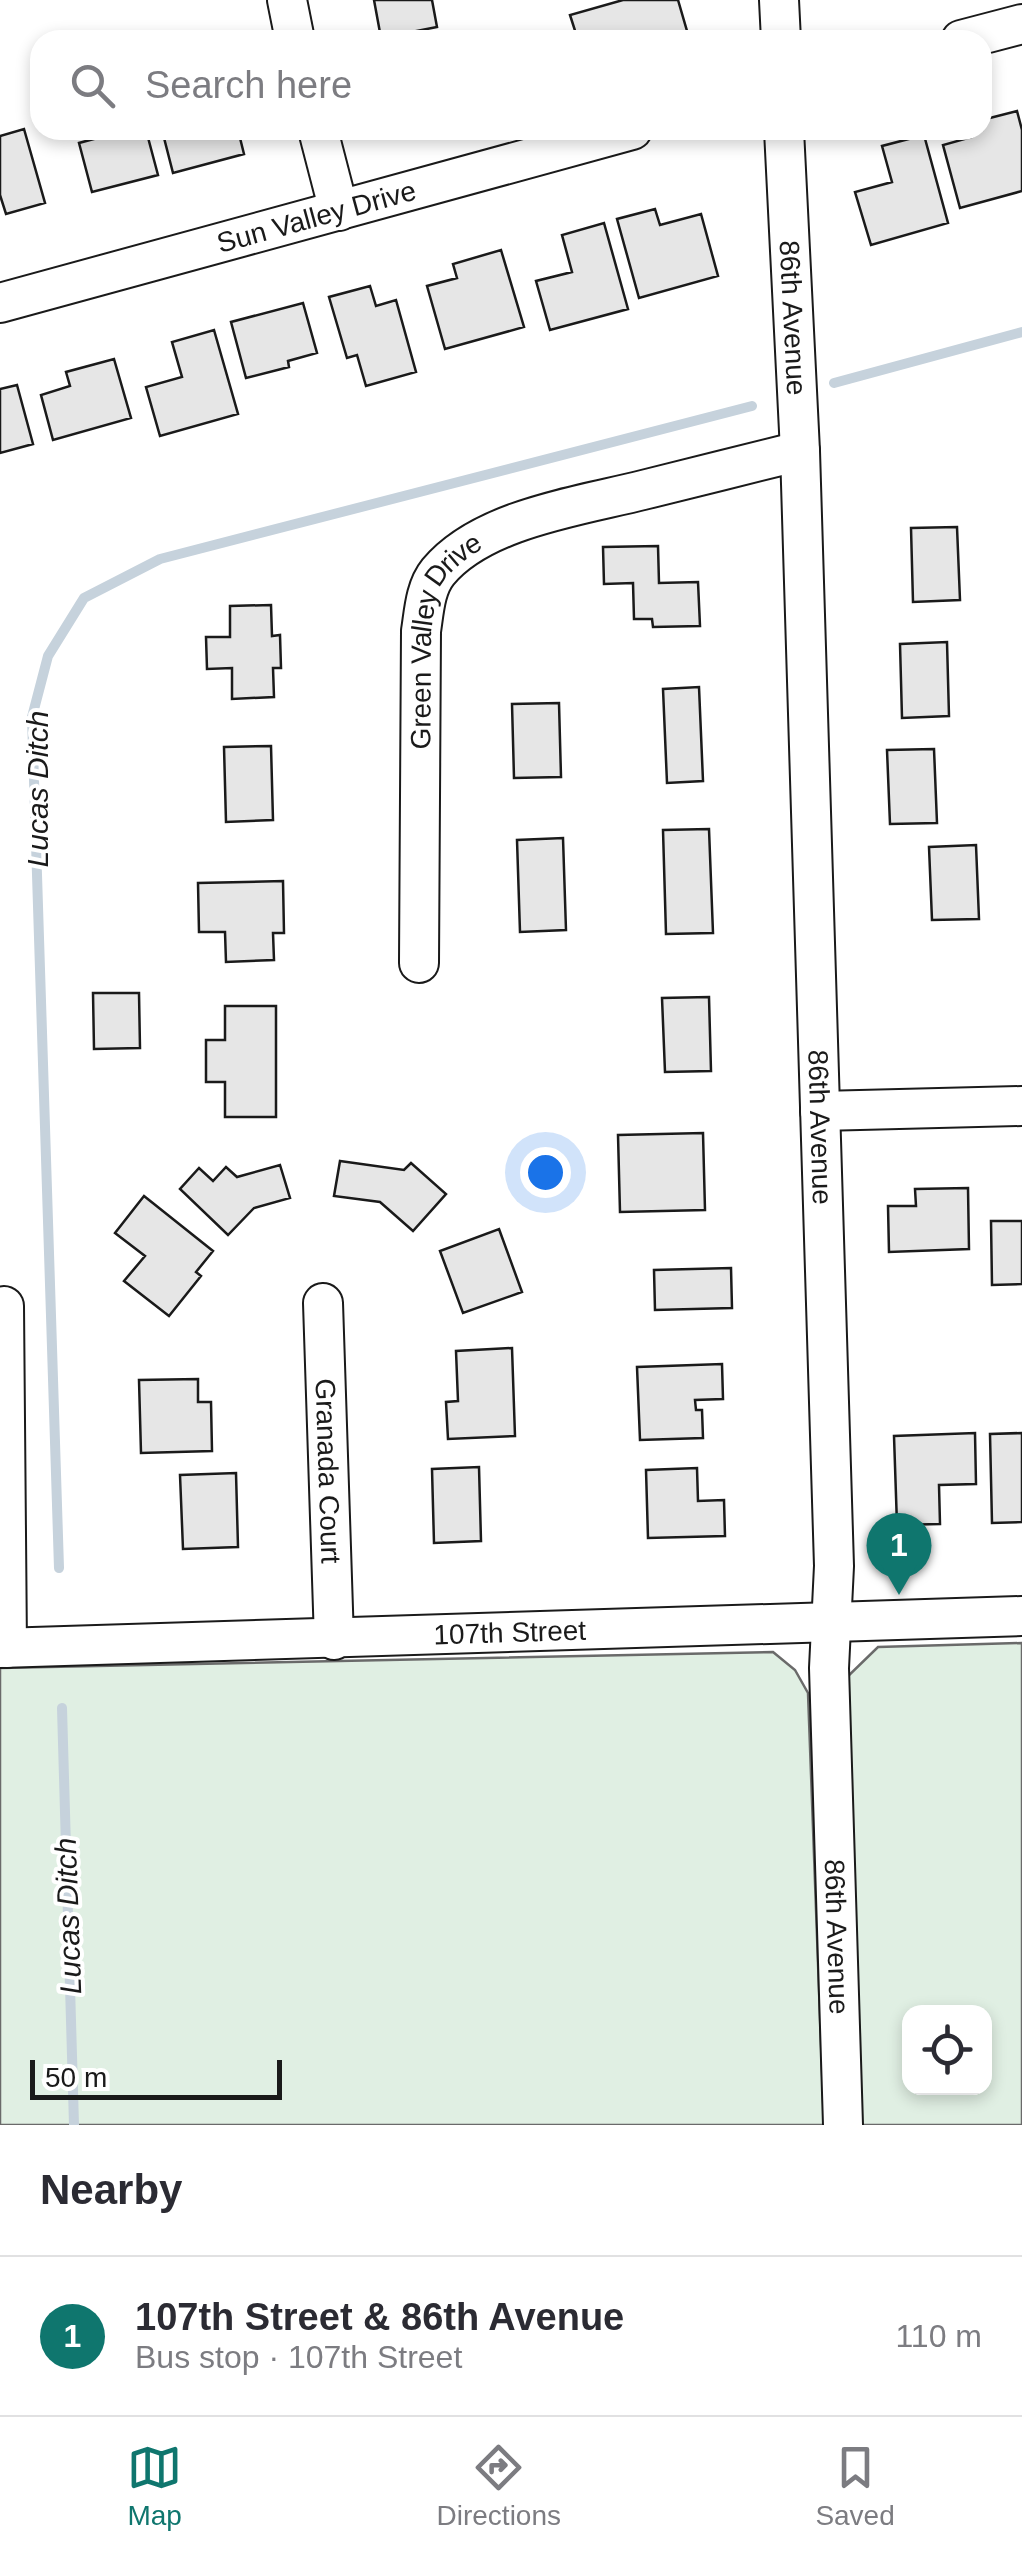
<!DOCTYPE html>
<meta charset="utf-8">
<style>
:root{--surface:#fff;--page:#f2f2f3;--text:#2b2b33;--muted:#7c7c81;--line:#e1e1e2;--accent:#0f766e}
body{margin:0;font-family:Helvetica,sans-serif;background:var(--page);color:var(--text)}
.controls{position:absolute;right:30px;bottom:30px;display:grid;overflow:hidden;border-radius:20px;box-shadow:0 5px 15px #0003}
.controls button{width:90px;height:90px;display:grid;place-items:center;padding:0;border:0;border-bottom:2px solid var(--line);background:var(--surface);color:var(--text);font:50px sans-serif}
.scale{position:absolute;left:30px;bottom:25px;width:252px;box-sizing:border-box;padding-left:10px;border:5px solid #1a1a1a;border-top:0;font-size:28px;line-height:35px;white-space:nowrap;color:#1a1a1a;-webkit-text-stroke:8px #fff;paint-order:stroke}
.you{position:absolute;left:545px;top:1172px;width:35px;height:35px;margin:-25px;border:8px solid #fff;border-radius:50%;background:#1a73e8;box-shadow:0 0 0 15px #1a73e833}
.badge{display:grid;place-items:center;width:65px;height:65px;border-radius:50%;background:var(--accent);color:#fff;font-size:32px;font-weight:700}
.pin{position:absolute;translate:-50% -82px;filter:drop-shadow(0 2px 5px #0008)}
.pin::after{content:'';position:absolute;top:52px;width:35px;height:30px;background:inherit;clip-path:polygon(0 0,100% 0,50% 100%)}
.list{margin:0;padding:0;list-style:none}
h2{display:flex;justify-content:space-between;align-items:center;height:130px;margin:0;padding:0 40px;font-size:42px}
h2 small{font-size:32px;font-weight:400;color:var(--muted)}
.list li{display:grid;grid-template-columns:65px 1fr auto;gap:30px;align-items:center;box-sizing:border-box;height:160px;padding:0 40px;border-top:2px solid var(--line)}
.list b{display:block;font-size:38px;white-space:nowrap}
.list p{margin:0;font-size:32px;white-space:nowrap;color:var(--muted)}
.list em{font-size:32px;font-style:normal;color:var(--muted)}
.icon{flex:none;width:55px;height:55px;fill:none;stroke:currentColor;stroke-width:2;stroke-linecap:round;stroke-linejoin:round}
.map{position:relative;flex:none;width:1022px;height:2125px;overflow:hidden}
.search{position:absolute;background:var(--surface);box-shadow:0 5px 15px #0003;left:30px;right:30px;top:30px;height:110px;display:flex;align-items:center;gap:25px;box-sizing:border-box;padding:0 35px;border-radius:30px;color:var(--muted);font-size:38px}
.sheet{height:290px;background:var(--surface)}
nav{display:flex;justify-content:space-around;align-items:center;box-sizing:border-box;height:140px;border-top:2px solid var(--line);background:var(--surface);font-size:28px;color:var(--muted)}
nav a{display:grid;justify-items:center;gap:5px}
nav .on{color:var(--accent)}
.map>svg:first-child{display:block}
.green{fill:#e0efe3;stroke:#6a6a6a;stroke-width:2.5;fill-rule:evenodd}
.lines{fill:none;stroke-linecap:round;stroke-linejoin:round}
.stream{stroke:#c6d2dc;stroke-width:10}
.building{fill:#e6e6e6;stroke:#1a1a1a;stroke-width:2.5}
.minor-casing{stroke:#1a1a1a;stroke-width:42}
.minor{stroke:#fff;stroke-width:38}
.labels{text-anchor:middle;dominant-baseline:central;stroke-width:8;stroke-linejoin:round;paint-order:stroke}
.street-label{font-size:28px;fill:#1a1a1a;stroke:#fff}
.water-label{font-size:30px;font-style:italic;fill:#1a1a1a;stroke:#fff}
</style>
<div class="map">
<svg width="1022" height="2125" viewBox="0 0 1022 2125">
<rect width="100%" height="100%" fill="#fff"/>
<path class="green" d="M1022,1643V2125H860L844,1680L878,1647ZM910,2012H984V2088H910Z
M773,1652L795,1670L808,1693L824,2125H0V1668Z"/>
<g class="lines">
<path class="stream" d="M834,383L1022,332
M59,1568L32,717L48,656L84,598L160,559L752,406
M62,1708L74,2125"/>
</g>
<path class="building" d="M374,0H432L437,27L381,38Z
M623,0H678L687,31L656,40H578L570,15Z
M1017,111L1022,130V191L960,208L943,145L972,137L970,130H982V120Z
M24,129L45,203L6,214L0,195V136Z
M127,130H146L158,175L92,192L79,143Z
M162,130H238L244,154L173,173Z
M924,135L948,223L871,245L855,192L892,182L882,146Z
M655,209L660,225L701,214L718,276L639,298L617,219Z
M604,223L628,309L550,330L536,281L572,272L562,235Z
M501,250L524,327L445,349L427,286L457,278L453,264Z
M370,286L376,306L396,300L416,372L366,386L357,355L347,358L329,297Z
M303,303L317,353L288,361L289,367L246,378L231,322Z
M214,330L238,414L160,436L146,387L182,377L172,342Z
M114,359L131,418L53,440L41,395L70,386L66,372Z
M17,385L33,444L0,453V389Z
M957,527L960,600L913,602L911,528Z
M658,546L659,583L698,582L700,626L653,627L652,619H634L633,583L604,584L603,547Z
M271,605L272,636L280,635L281,668H273L274,697L232,699V668L207,669L206,637H230V606Z
M947,642L949,716L902,718L900,644Z
M699,687L703,781L667,783L663,689Z
M559,703L561,777L514,778L512,704Z
M271,746L273,820L226,822L224,747Z
M934,749L937,823L890,824L887,750Z
M709,829L713,933L666,934L663,830Z
M563,838L566,930L520,932L517,840Z
M976,845L979,919L932,920L929,847Z
M283,881L284,933H273L274,960L226,962L225,932H199L198,883Z
M93,993H139L140,1048L94,1049Z
M709,997L711,1071L665,1072L662,998Z
M225,1006H276V1117H225V1082H206V1040H225Z
M703,1133L705,1210L620,1212L618,1135Z
M340,1161L404,1170L411,1163L446,1194L413,1231L380,1202L334,1196Z
M280,1165L290,1198L254,1208L228,1235L180,1189L199,1168L213,1181L226,1167L237,1177Z
M968,1188L969,1249L889,1252L888,1206H916L915,1189Z
M144,1196L213,1251L196,1272L201,1276L169,1316L124,1281L145,1256L115,1233Z
M991,1221H1022V1284L992,1285Z
M499,1229L522,1292L463,1313L440,1251Z
M731,1268L732,1308L655,1310L654,1270Z
M512,1348L515,1436L448,1439L446,1402L458,1401L456,1351Z
M722,1364L723,1399L695,1400L696,1410H702L703,1438L640,1440L637,1367Z
M198,1379V1402H211L212,1451L141,1453L139,1380Z
M975,1433L976,1484L939,1485L940,1524L897,1525L894,1436Z
M1022,1433V1522L992,1523L990,1434Z
M479,1467L481,1541L434,1543L432,1469Z
M697,1468L698,1501L724,1500L725,1536L648,1538L646,1470Z
M236,1473L238,1547L183,1549L180,1475Z"/>
<g class="lines">
<defs>
<g id="minor">
<path d="M287,0L295,40"/>
<path d="M779,0L781,40"/>
<path d="M961,40L1022,24"/>
<path d="M318,130L339,211"/>
<path id="s1" d="M784,130L800,451L834,1566L829,1668L843,2125"/>
<path id="s2" d="M0,303L632,130"/>
<path id="s3" d="M419,963L421,631C424,612 425,588 438,572C482,519 579,506 643,490C695,477 748,464 800,451"/>
<path d="M820,1111L1022,1106"/>
<path id="s4" d="M323,1303L334,1640"/>
<path d="M4,1306L7,1648"/>
<path id="s5" d="M0,1648L1022,1616"/>
</g>
</defs>
<use href="#minor" class="minor-casing"/>
<use href="#minor" class="minor"/>
</g>
<g class="labels">
<g class="street-label">
<text stroke="none"><textPath href="#s2" startOffset="328">Sun Valley Drive</textPath></text>
<text stroke="none"><textPath href="#s1" startOffset="188">86th Avenue</textPath></text>
<text stroke="none"><textPath href="#s3" startOffset="330">Green Valley Drive</textPath></text>
<text stroke="none"><textPath href="#s1" startOffset="998">86th Avenue</textPath></text>
<text stroke="none"><textPath href="#s4" startOffset="168">Granada Court</textPath></text>
<text stroke="none"><textPath href="#s5" startOffset="510">107th Street</textPath></text>
<text stroke="none"><textPath href="#s1" startOffset="1808">86th Avenue</textPath></text>
</g>
<g class="water-label">
<text transform="translate(37 789) rotate(-90)">Lucas Ditch</text>
<text transform="translate(68 1916) rotate(-92)">Lucas Ditch</text>
</g>
</g>
</svg>
<div class="controls">
<button><svg class="icon" aria-label="locate" viewBox="0 0 24 24"><circle cx="12" cy="12" r="6"/><path d="M12 2v4M12 18v4M2 12h4M18 12h4"/></svg></button>
</div>
<div class="scale">50 m</div>
<div class="you"></div>
<div class="pin badge" style="left:899px;top:1595px">1</div>
<div class="search"><svg class="icon" aria-label="search" viewBox="0 0 24 24"><circle cx="10" cy="10" r="6"/><path d="M15 15l6 6"/></svg>Search here</div>
</div>
<section class="sheet">
<h2>Nearby<small></small></h2>
<ul class="list">
<li><span class="badge">1</span><div><b>107th Street &amp; 86th Avenue</b><p>Bus stop · 107th Street</p></div><em>110 m</em></li>
</ul>
</section>
<nav>
<a class="on"><svg class="icon" aria-label="map" viewBox="0 0 24 24"><path d="M3 6l6-2 6 2 6-2v14l-6 2-6-2-6 2zM9 4v14M15 6v14"/></svg>Map</a>
<a><svg class="icon" aria-label="directions" viewBox="0 0 24 24"><path d="M12 3l9 9-9 9-9-9zM9 14v-3h6M13 9l2 2-2 2"/></svg>Directions</a>
<a><svg class="icon" aria-label="saved" viewBox="0 0 24 24"><path d="M7 4h10v16l-5-4-5 4z"/></svg>Saved</a>
</nav>
